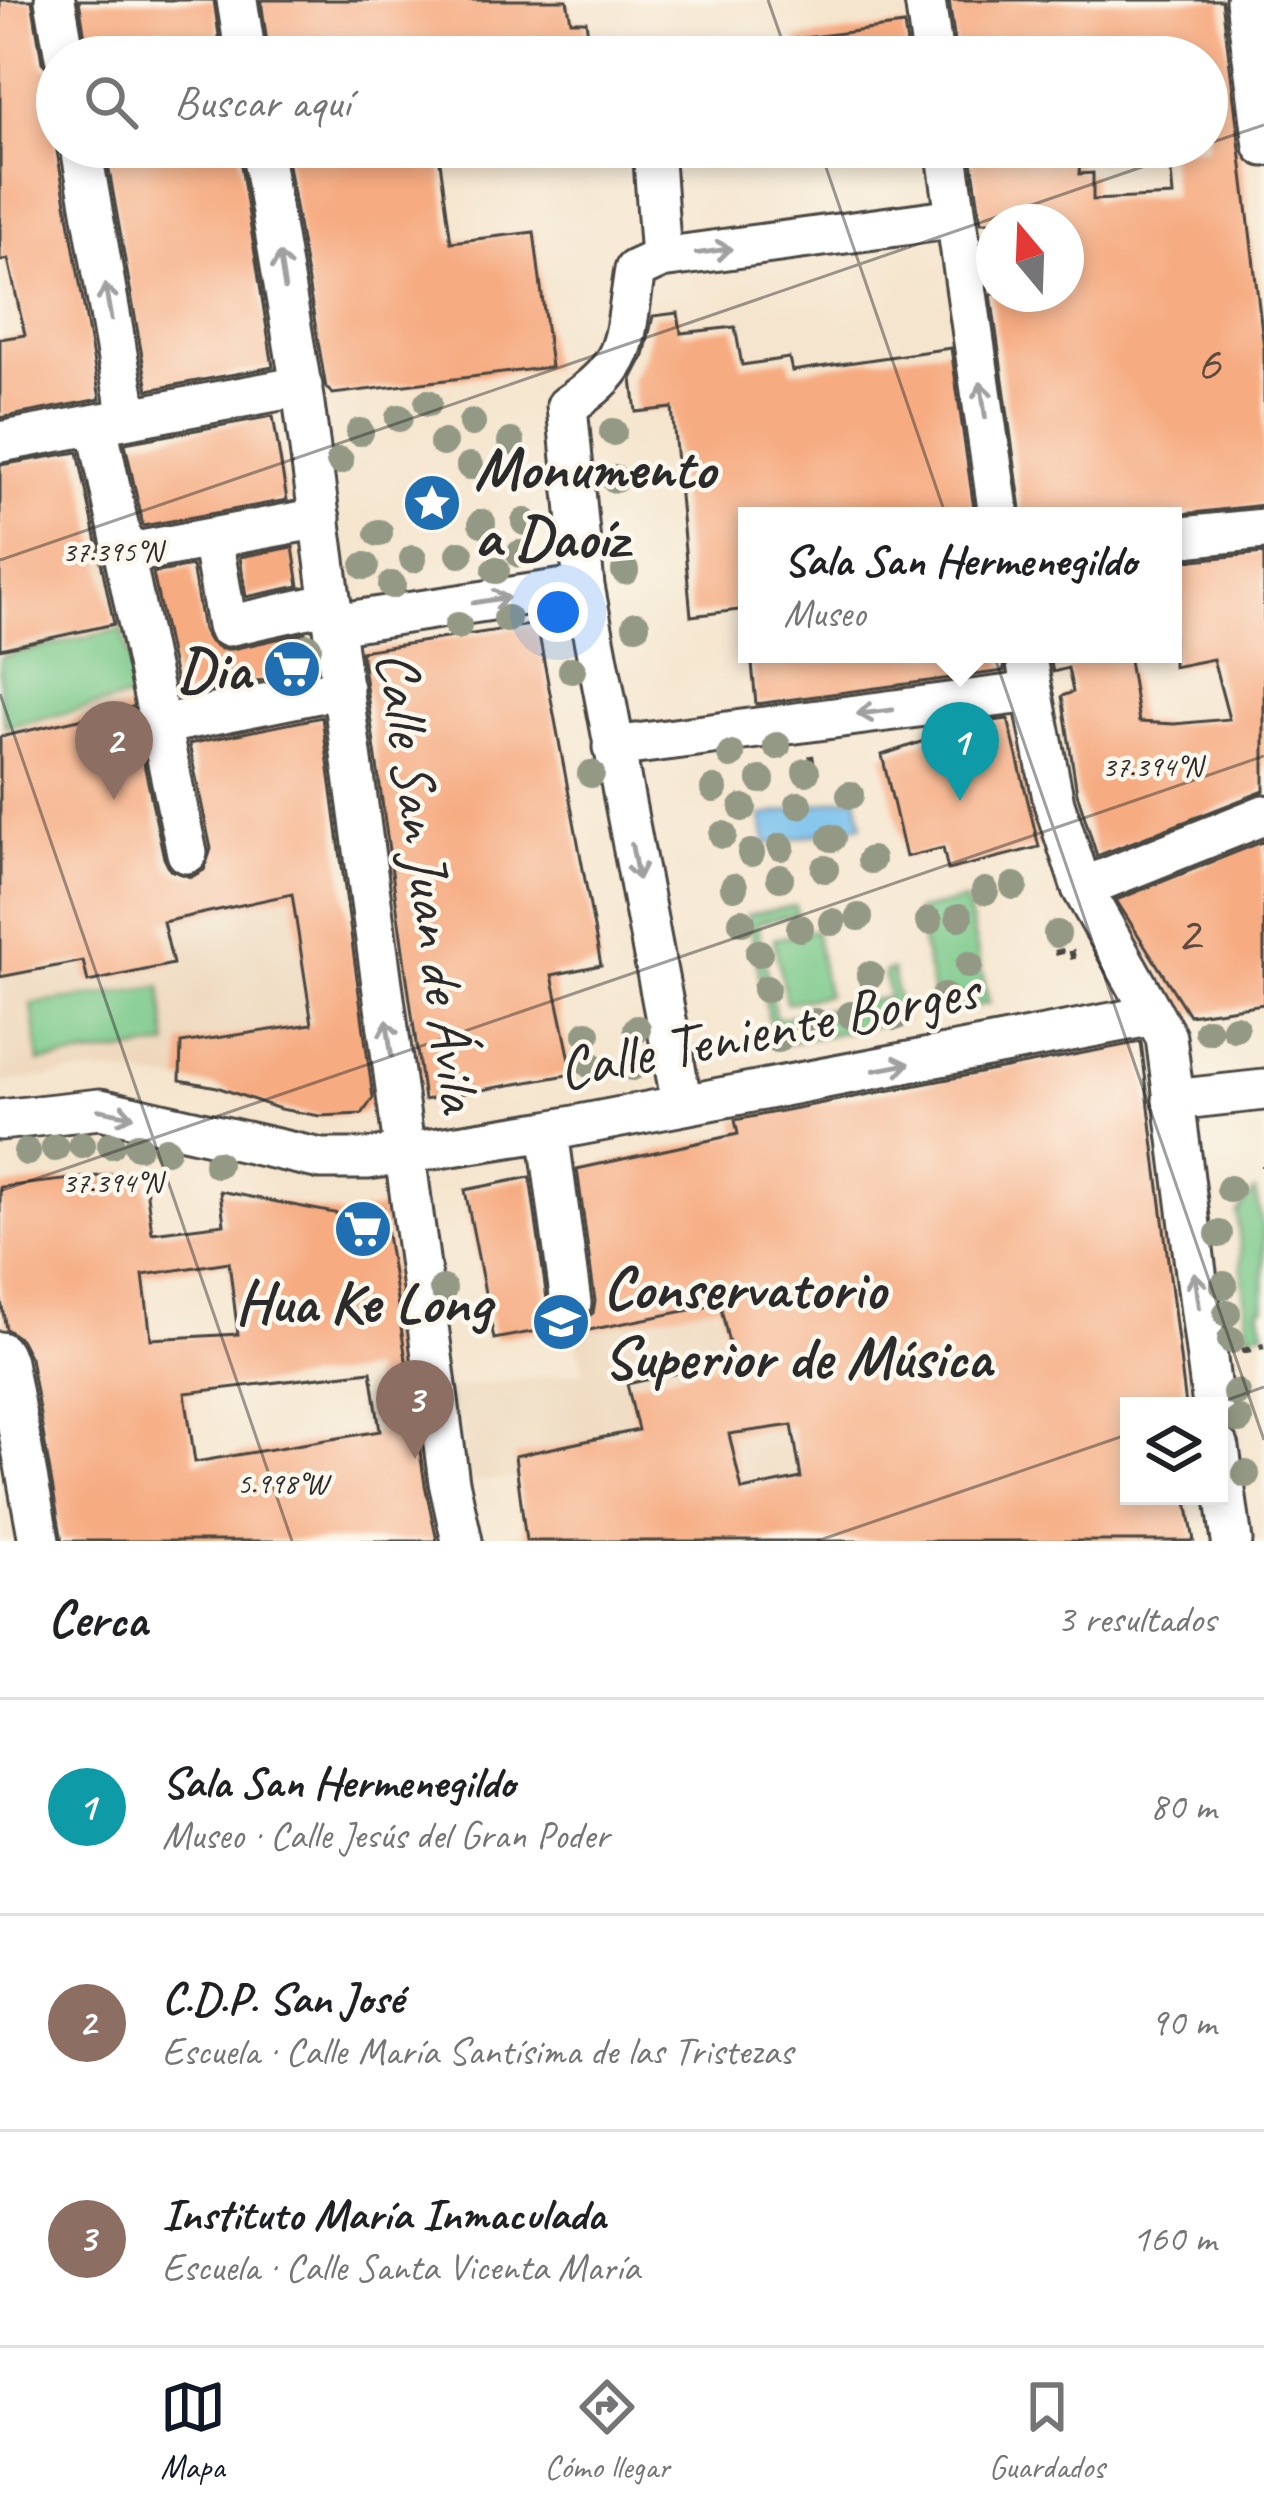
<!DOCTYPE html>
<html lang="es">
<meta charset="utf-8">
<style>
:root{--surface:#fff;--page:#f6f6f6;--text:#202124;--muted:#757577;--line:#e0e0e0;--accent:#111827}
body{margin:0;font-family:Caveat,sans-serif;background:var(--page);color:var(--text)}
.controls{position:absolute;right:36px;bottom:36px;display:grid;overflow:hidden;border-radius:0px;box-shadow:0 6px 18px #0003}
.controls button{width:108px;height:108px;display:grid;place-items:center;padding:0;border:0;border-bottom:3px solid var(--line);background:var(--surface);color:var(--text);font:60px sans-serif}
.compass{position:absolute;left:976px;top:204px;width:108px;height:108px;border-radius:50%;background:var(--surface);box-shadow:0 6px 18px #0003;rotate:341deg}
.you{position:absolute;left:558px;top:612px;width:42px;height:42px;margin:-30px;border:9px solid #fff;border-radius:50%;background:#1a73e8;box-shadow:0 0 0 18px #1a73e833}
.badge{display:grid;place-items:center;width:78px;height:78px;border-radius:50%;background:var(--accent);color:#fff;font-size:39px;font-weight:700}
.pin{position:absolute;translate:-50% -99px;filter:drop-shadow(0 3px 6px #0008)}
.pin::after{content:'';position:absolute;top:63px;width:42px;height:36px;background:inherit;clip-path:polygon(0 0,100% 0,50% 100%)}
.popup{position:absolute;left:738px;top:507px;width:444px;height:156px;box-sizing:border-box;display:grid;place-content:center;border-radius:0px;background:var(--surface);filter:drop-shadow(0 3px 9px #0005);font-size:39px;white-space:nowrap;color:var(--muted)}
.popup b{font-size:45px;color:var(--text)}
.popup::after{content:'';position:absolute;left:50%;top:100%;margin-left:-24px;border:24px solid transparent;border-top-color:var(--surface)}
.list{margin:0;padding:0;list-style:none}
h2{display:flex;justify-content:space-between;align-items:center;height:156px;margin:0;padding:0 48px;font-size:51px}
h2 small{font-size:39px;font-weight:400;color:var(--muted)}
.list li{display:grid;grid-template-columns:78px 1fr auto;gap:36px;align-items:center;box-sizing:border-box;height:216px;padding:0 48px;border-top:3px solid var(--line)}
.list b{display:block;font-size:45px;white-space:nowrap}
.list p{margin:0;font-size:39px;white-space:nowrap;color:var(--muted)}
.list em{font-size:39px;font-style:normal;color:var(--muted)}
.icon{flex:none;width:66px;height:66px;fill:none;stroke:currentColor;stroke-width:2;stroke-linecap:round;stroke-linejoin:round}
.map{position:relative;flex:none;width:1264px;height:1541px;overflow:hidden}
.search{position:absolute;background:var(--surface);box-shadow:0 6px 18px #0003;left:36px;right:36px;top:36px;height:132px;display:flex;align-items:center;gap:30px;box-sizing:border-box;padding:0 42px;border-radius:66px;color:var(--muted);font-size:45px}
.sheet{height:804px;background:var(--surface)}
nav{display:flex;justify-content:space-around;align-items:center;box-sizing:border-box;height:168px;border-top:3px solid var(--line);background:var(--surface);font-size:33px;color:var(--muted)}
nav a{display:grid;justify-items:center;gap:6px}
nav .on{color:var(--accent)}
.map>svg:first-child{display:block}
.built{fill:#eed7bb}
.green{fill:#78c888;stroke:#527a5a;stroke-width:3}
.water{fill:#72beec;stroke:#4e748c;stroke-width:3}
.building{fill:#f6ab81;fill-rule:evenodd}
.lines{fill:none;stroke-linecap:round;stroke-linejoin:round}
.minor-casing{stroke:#494743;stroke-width:45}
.path{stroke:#494743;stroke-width:6;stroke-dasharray:9 9;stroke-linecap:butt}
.minor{stroke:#fff;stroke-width:39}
.tree{fill:#939984}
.oneway{stroke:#a0a0a0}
.ticks{fill:none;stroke:#2b2b2b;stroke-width:3;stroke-opacity:0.45}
.labels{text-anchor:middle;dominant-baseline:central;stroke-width:9;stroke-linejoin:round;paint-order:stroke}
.number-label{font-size:54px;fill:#5e4b40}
.poi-label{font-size:60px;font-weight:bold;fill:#2b2b2b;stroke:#fbf7ec;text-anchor:start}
.street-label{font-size:60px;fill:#2b2b2b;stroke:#fbf7ec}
.ticks-label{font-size:30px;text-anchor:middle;fill:#2b2b2b;stroke:#fbf7ec;stroke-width:9;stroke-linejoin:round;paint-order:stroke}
</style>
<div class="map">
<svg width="1264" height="1541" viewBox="0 0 1264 1541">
<rect width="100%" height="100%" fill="#fbf7ec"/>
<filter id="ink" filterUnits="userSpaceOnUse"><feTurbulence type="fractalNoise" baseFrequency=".00833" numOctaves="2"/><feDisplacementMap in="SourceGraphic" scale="24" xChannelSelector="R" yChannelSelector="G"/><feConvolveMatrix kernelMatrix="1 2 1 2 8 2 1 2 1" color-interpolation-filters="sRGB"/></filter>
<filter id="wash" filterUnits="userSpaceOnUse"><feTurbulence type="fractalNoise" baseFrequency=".004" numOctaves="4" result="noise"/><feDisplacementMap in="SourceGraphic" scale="48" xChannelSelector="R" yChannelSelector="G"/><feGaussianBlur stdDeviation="2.7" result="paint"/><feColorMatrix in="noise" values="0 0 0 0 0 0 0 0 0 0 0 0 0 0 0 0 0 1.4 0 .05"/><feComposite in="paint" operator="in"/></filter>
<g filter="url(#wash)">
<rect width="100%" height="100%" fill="#f5e5ce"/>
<path class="built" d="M109,541L182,872L334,838L373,1098L362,1114L320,1116L280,1109L217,1087L118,1073H79L0,1083V977L83,961L172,964L0,751V552Z
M775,1293L902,1470L786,1481L510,1541L509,1537L525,1534L518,1478L467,1482L454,1388L584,1372L574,1332Z"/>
<path class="green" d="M122,629L138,696L6,727L0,699V657Z
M966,900L989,1003L937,1014L916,911Z
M795,906L797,914L757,923L776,1019L889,997L884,972L892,970L902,1020L774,1046L747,915Z
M815,930L827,995L786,1003L774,939Z
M161,987L168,1046L39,1062L32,1004Z
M1255,1191L1264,1234V1307L1259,1309L1264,1331L1248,1334L1237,1213Z"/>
<path class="water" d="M857,796L862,825L767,844L761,816Z"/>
<g id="blocks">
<path class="building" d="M0,0H32L42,62L57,79V151L100,399L0,418V339L25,335L8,259L0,261Z
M79,0H214L222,57H88Z
M261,0H567L571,21H586L591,57H269Z
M949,0H1222L1264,348V505L1165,516H1022L991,294H1066V222H981L970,147H1081L1079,174L1093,173V200L1173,196L1169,147H1207V57H1111V52L1052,57H957Z
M904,25L909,57H797L796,39Z
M105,147H238L273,367L148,390Z
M285,147H438L451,242L534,232L551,367L333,394L326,388Z
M678,313L681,333L735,327L742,365L789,358L792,371L951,348L975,516H747V609L691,616L672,408L636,412L632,379L644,356L653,316Z
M273,416L287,500L143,526L125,443Z
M78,452L114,624L0,649V465Z
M293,547L299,586L246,597L240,557Z
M1264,553V791L1097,856L1077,793L1062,696L1073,692L1068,668L1053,672L1049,654H1128L1139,722L1174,724L1229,719L1213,659L1173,667V562Z
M192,566L203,630L210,642L221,649H232L305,633L315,669L179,697L153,573Z
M537,624L601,965L552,975L573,1074L424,1100L361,651Z
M751,654H1002L1004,671L756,704Z
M132,707L164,858L170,870L191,877L204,870L211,849L189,744L322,717L373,1098L362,1114L320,1116L280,1109L217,1087L180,1080L181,1043L312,1024L292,894L163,922L173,964L88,982L83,961L0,977V737Z
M1008,719L1039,847L948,870L943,848L906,857L882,755L977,723Z
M1264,841V1004L1189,1015L1116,900Z
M1141,1042L1186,1406H1129V1496H1186L1194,1541H526L515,1456L638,1430L627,1384L733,1361L720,1304L554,1337L553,1328L494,1339L465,1190L530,1177L548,1307L561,1325L575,1326L593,1313L595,1301L577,1169L738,1134L735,1120ZM792,1425L801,1478L742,1490L729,1434Z
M144,1171L152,1233L224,1224L220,1191L344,1215L383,1208L425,1485L437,1541H62L30,1358L20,1339L6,1329L0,1295V1187ZM229,1262L238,1334L151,1339L143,1275ZM371,1371L380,1431L195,1462L185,1393Z"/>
</g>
</g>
<g filter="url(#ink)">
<use href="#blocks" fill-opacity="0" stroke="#494743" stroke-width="3"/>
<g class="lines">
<defs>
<path id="minor" d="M55,0L65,57
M237,0L246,57
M925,0L933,57
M1246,0L1264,146
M81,147L128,417
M261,147L304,404L449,1482L462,1541
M653,147L661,258
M946,147L999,516
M97,425L187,853
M0,442L302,386
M212,538L227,626L331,603
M1173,538L1264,529
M125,554L320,518
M334,624L584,586
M1025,654L1054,803L1082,888L1166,1037L1213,1406
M160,725L343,688
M613,747L1032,692
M1082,888L1264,815
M1173,1100L1264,1090
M682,1104L584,586L567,406C632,363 623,342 635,270L661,258L956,218
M0,1120L100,1109L321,1159H368L548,1131L1154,1015
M548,1131L571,1303
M0,1352L6,1362L39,1541
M1219,1448L1232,1541"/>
</defs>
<use href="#minor" class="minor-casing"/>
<path class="path" d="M811,755L814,771
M1055,953L1071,949L1075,966
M1264,1165V1167
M1242,1351L1264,1346"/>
<use href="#minor" class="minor"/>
</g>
<g class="tree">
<circle cx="428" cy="403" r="14"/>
<circle cx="399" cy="418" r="14"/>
<circle cx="472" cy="423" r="14"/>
<circle cx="360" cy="432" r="14"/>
<circle cx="613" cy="432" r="14"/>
<circle cx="511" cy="442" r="14"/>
<circle cx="443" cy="443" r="14"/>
<circle cx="340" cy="461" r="14"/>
<circle cx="470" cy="466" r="14"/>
<circle cx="615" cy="479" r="14"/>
<circle cx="525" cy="522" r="14"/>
<circle cx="482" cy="523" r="14"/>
<circle cx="379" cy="533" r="14"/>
<circle cx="460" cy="554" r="14"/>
<circle cx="520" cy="554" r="14"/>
<circle cx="413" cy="559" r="14"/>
<circle cx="365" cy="566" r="14"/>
<circle cx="496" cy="570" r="14"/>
<circle cx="625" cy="571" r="14"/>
<circle cx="392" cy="585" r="14"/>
<circle cx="507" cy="619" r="14"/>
<circle cx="636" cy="625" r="14"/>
<circle cx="458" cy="626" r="14"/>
<circle cx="558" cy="626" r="14"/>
<circle cx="308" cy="647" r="14"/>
<circle cx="572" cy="670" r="14"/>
<circle cx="777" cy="746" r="14"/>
<circle cx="731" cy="755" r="14"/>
<circle cx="806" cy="772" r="14"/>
<circle cx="591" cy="774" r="14"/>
<circle cx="761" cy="780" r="14"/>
<circle cx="714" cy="789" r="14"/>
<circle cx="850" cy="795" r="14"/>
<circle cx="799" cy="805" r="14"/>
<circle cx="743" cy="808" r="14"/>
<circle cx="723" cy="835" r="14"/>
<circle cx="832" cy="838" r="14"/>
<circle cx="781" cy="847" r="14"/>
<circle cx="751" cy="853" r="14"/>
<circle cx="871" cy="860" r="14"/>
<circle cx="825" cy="869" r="14"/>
<circle cx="780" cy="878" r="14"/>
<circle cx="1014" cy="886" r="14"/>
<circle cx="734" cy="887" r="14"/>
<circle cx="985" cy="891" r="14"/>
<circle cx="859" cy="917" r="14"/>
<circle cx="959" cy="917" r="14"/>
<circle cx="929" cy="921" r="14"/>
<circle cx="742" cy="922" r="14"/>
<circle cx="832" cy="922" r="14"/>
<circle cx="800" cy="928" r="14"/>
<circle cx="1057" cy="934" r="14"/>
<circle cx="759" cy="953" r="14"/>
<circle cx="969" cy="965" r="14"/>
<circle cx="870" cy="975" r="14"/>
<circle cx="766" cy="989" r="14"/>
<circle cx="944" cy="997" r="14"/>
<circle cx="851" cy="1015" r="14"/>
<circle cx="895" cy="1017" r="14"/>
<circle cx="815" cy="1022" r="14"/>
<circle cx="1235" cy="1028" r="14"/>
<circle cx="637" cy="1029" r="14"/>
<circle cx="1208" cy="1031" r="14"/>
<circle cx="587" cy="1034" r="14"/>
<circle cx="778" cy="1039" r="14"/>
<circle cx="591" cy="1065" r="14"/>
<circle cx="632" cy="1067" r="14"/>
<circle cx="82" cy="1145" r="14"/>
<circle cx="111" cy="1145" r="14"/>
<circle cx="138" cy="1146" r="14"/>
<circle cx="55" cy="1148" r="14"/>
<circle cx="166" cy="1150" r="14"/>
<circle cx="27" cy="1152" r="14"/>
<circle cx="217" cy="1164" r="14"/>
<circle cx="1230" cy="1189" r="14"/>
<circle cx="1219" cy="1234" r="14"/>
<circle cx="1224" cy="1285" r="14"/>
<circle cx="443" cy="1289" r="14"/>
<circle cx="1227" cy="1313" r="14"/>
<circle cx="1231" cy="1340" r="14"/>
<circle cx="1236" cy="1393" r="14"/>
<circle cx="1239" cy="1420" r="14"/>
<circle cx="1246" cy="1474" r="14"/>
</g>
<defs><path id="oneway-shaft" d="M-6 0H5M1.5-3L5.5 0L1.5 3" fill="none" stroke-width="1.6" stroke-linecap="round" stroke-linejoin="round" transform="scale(3)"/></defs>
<g class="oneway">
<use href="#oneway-shaft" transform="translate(714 251) rotate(-8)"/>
<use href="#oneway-shaft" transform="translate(282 271) rotate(-99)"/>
<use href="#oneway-shaft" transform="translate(108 302) rotate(-100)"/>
<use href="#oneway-shaft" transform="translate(983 400) rotate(-98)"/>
<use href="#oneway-shaft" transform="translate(491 600) rotate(-9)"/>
<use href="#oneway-shaft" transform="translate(875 712) rotate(173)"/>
<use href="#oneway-shaft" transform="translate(635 862) rotate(79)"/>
<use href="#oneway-shaft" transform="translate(389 1038) rotate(-98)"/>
<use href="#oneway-shaft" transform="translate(892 1067) rotate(-11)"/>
<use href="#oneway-shaft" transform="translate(116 1113) rotate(11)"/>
<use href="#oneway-shaft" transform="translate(1197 1290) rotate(-98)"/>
</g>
</g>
<path class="ticks" d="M768,0L788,57M1207,144L1264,125M819,147L1264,1440M0,560L1200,147M0,694L292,1541M0,1191L1264,756M1210,1406L1264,1387M817,1541L1129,1434"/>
<defs>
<symbol id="sight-disc" viewBox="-11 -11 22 22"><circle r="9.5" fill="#1f6fb2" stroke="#fbf7ec"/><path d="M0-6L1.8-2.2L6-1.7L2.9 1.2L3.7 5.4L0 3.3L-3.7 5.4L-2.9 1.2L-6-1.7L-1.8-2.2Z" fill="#fff"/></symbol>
<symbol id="supermarket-disc" viewBox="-11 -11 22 22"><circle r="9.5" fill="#1f6fb2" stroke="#fbf7ec"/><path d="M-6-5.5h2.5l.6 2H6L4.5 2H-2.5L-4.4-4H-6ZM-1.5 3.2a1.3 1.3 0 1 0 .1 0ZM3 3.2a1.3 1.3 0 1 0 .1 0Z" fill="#fff"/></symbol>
<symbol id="university-disc" viewBox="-11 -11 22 22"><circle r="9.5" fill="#1f6fb2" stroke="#fbf7ec"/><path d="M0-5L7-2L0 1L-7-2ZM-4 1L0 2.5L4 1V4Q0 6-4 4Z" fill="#fff"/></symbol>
</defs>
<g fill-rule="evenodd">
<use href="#sight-disc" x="399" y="470" width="66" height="66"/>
<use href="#supermarket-disc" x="259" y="636" width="66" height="66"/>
<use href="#supermarket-disc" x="330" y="1196" width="66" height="66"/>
<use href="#university-disc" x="528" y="1289" width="66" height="66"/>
</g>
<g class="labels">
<g class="number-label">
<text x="1208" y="362">6</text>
<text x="1188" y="933">2</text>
</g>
<g class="poi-label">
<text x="474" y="468">Monumento<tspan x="474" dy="69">a Daoíz</tspan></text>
<text x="250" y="669" text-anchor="end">Dia</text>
<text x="603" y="1288">Conservatorio<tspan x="603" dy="69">Superior de Música</tspan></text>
<text x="363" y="1302" text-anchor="middle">Hua Ke Long</text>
</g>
<g class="street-label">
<text transform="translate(429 881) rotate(82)">Calle San Juan de Ávila</text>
<text transform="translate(768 1029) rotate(-11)">Calle Teniente Borges</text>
</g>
</g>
<g class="ticks-label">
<text x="112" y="561">37.395°N</text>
<text x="1152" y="776">37.394°N</text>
<text x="112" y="1192">37.394°N</text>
<text x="282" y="1493">5.998°W</text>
</g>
</svg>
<div class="controls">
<button><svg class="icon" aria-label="layers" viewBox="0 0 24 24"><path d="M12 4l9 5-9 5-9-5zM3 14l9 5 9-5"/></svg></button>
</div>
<svg class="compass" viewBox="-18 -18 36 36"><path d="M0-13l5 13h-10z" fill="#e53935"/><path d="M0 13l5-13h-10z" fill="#757577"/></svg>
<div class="you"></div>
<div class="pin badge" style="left:960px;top:801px;background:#0f9aa8">1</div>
<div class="popup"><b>Sala San Hermenegildo</b>Museo</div>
<div class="pin badge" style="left:114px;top:800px;background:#8d6e63">2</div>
<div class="pin badge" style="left:415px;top:1459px;background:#8d6e63">3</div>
<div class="search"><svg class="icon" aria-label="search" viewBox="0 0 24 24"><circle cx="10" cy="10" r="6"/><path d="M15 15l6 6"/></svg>Buscar aquí</div>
</div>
<section class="sheet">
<h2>Cerca<small>3 resultados</small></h2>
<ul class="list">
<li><span class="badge" style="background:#0f9aa8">1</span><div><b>Sala San Hermenegildo</b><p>Museo · Calle Jesús del Gran Poder</p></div><em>80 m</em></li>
<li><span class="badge" style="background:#8d6e63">2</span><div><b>C.D.P. San José</b><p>Escuela · Calle María Santísima de las Tristezas</p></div><em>90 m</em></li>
<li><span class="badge" style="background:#8d6e63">3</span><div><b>Instituto María Inmaculada</b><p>Escuela · Calle Santa Vicenta María</p></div><em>160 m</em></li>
</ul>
</section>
<nav>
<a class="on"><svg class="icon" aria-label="map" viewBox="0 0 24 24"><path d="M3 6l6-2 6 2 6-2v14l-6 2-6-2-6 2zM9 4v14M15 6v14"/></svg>Mapa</a>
<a><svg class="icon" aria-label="directions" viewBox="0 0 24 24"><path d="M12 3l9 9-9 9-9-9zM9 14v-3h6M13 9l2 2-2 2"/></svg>Cómo llegar</a>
<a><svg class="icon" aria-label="saved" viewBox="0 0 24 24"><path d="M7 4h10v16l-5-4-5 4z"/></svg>Guardados</a>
</nav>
